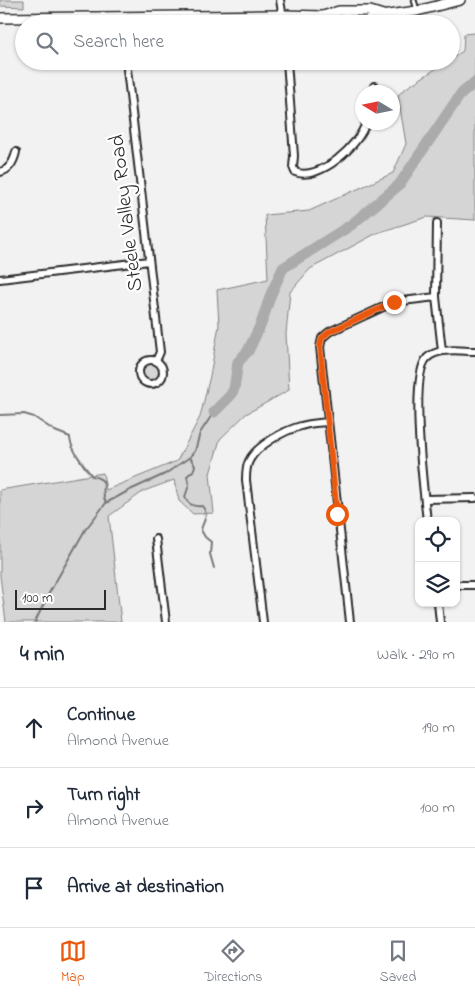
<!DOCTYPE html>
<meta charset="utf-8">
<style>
:root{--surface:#fff;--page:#f6f6f7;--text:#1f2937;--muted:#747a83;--line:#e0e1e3;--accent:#ea580c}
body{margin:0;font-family:"Indie Flower",sans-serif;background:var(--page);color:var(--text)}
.controls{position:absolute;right:15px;bottom:15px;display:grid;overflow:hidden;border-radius:10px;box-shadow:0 1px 4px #0004}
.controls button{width:45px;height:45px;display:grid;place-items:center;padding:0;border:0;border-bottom:1px solid var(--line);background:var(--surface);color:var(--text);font:25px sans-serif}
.compass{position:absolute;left:355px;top:85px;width:45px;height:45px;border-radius:50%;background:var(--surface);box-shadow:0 1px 4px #0004;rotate:280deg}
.scale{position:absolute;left:15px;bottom:12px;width:91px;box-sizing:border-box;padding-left:5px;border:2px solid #2b2b2b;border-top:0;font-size:14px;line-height:18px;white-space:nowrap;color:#2b2b2b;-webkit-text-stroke:4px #fff;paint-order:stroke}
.stop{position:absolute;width:15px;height:15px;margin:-11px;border:4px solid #ea580c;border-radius:50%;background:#fff}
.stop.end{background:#ea580c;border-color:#fff;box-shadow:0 1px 5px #0008}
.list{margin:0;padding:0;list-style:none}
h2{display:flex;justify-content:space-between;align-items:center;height:65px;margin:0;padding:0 20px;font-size:21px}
h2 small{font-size:16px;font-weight:400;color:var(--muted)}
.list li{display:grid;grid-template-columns:32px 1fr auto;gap:15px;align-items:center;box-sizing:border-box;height:80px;padding:0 20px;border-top:1px solid var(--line)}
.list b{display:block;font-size:19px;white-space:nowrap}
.list p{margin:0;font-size:16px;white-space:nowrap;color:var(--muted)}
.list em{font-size:16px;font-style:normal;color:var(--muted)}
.icon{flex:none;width:28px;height:28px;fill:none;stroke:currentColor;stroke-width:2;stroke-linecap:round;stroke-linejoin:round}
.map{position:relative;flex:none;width:475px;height:622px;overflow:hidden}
.search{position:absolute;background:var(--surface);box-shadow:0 1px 4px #0004;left:15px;right:15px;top:15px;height:55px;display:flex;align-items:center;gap:12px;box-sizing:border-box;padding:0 18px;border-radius:28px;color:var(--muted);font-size:19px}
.sheet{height:305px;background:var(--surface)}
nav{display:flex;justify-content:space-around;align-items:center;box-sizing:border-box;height:70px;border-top:1px solid var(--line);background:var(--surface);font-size:14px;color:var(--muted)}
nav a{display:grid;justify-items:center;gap:2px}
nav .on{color:var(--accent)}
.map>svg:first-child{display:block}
.green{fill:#d5d5d5;stroke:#808080}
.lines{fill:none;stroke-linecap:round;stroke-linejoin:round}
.stream{stroke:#787878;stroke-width:2}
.river{stroke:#ababab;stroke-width:11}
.lane-casing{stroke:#2b2b2b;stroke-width:7}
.street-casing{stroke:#2b2b2b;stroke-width:10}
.secondary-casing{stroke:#2b2b2b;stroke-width:12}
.lane{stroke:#fff;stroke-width:3}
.street{stroke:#fff;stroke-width:6}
.secondary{stroke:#fff;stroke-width:9}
.route{stroke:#ea580c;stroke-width:6}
.labels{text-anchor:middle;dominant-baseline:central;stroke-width:4.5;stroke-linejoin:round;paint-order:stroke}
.street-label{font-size:21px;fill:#2b2b2b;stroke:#fff}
</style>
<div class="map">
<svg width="475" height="622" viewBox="0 0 475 622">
<rect width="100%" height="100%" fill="#f2f2f2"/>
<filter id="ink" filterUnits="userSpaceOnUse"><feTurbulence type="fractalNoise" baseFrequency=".02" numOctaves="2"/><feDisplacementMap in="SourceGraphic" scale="10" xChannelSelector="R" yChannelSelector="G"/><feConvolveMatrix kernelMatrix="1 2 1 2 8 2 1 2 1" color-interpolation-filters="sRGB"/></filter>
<g filter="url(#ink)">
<path class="green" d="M0,0H24V7L0,6Z
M475,33V220L427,217L377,233L310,269L290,292L286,334L289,390L246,414L220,439L210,474L214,513L193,514L179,501L174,480L144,491L109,516L121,622H6L0,576V490L103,473L106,490L177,461L200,417L210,376L219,325L217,290L268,279L265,215L309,211L393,173L406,144L398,95L406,88L448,61H451V59L463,51L464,34Z
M142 372a9 9 0 1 1 18 0a9 9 0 1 1-18 0Z"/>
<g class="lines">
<path class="stream" d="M0,415L24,414L34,417L55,431L70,437C69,446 85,468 92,476C113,481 98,489 106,503
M214,568L210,554L211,542L205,537L201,530C203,520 210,516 202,506C195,507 188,505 185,497L189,485L187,476L193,471L195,466L190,457L195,451L200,433L214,412
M35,622L48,595L85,530L106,503L130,490L165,474L190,457"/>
<path class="river" d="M214,412L230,396L234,389L238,362L248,351L261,324L271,294L283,268L351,225L399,185L460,95L475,82"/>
<defs>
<path id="lane" d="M414,0L417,10"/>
<path id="street" d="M280,0L284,24
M126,61L160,352L156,361
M287,61L294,156L293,167L295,172C319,182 360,145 366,122
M373,92L374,86
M0,172C10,170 14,161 16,152
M437,223L436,297L442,351
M0,279L149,261
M139 372a12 12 0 1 1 24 0a12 12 0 1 1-24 0Z
M425,499L475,498
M427,521C424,493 409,376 427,358C439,347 460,351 475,351
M156,539L166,622
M456,585H475
M438,603L440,622
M263,622L246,480C246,473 246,467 249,461C256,446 285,430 301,426C310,423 319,423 328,422
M350,622L320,347L322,338L329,332L394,302L436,297"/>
<path id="secondary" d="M323,16L339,11H370L383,15
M0,18L283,15L323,16L339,22L367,21L381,16L417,11L460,0"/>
</defs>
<use href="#lane" class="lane-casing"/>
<use href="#street" class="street-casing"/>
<use href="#secondary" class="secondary-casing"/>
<use href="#lane" class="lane"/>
<use href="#street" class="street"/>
<use href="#secondary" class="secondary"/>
</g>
</g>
<g class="lines" filter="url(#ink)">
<path class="route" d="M337,514L320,346L322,338L329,332L394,302"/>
</g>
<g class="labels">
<g class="street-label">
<text transform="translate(127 213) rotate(-97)">Steele Valley Road</text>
</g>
</g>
</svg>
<div class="controls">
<button><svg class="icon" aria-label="locate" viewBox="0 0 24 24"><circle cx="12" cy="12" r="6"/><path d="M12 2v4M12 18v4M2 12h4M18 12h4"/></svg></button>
<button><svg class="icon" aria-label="layers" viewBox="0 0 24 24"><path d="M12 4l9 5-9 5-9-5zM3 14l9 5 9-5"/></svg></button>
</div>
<svg class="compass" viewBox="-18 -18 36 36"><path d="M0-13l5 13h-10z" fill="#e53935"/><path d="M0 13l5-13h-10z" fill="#747a83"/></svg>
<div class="scale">100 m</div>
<div class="stop" style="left:337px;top:514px"></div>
<div class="stop end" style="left:394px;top:302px"></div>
<div class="search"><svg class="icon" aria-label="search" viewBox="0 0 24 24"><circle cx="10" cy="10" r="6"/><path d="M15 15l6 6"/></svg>Search here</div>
</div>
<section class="sheet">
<h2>4 min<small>Walk · 290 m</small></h2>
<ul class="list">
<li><svg class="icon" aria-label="ahead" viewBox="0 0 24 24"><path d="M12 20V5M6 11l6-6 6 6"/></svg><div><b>Continue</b><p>Almond Avenue</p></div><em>190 m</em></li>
<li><svg class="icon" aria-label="right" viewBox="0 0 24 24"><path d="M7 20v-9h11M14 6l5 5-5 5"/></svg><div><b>Turn right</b><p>Almond Avenue</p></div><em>100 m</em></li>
<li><svg class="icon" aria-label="arrive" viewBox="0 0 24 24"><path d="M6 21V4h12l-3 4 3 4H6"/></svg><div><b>Arrive at destination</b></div></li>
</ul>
</section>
<nav>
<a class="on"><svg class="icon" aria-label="map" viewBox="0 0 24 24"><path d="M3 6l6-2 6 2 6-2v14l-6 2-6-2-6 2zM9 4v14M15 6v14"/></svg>Map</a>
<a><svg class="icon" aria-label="directions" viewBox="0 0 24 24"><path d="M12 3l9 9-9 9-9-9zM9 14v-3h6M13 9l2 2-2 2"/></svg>Directions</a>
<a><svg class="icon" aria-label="saved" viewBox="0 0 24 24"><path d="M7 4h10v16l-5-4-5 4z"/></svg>Saved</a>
</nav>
